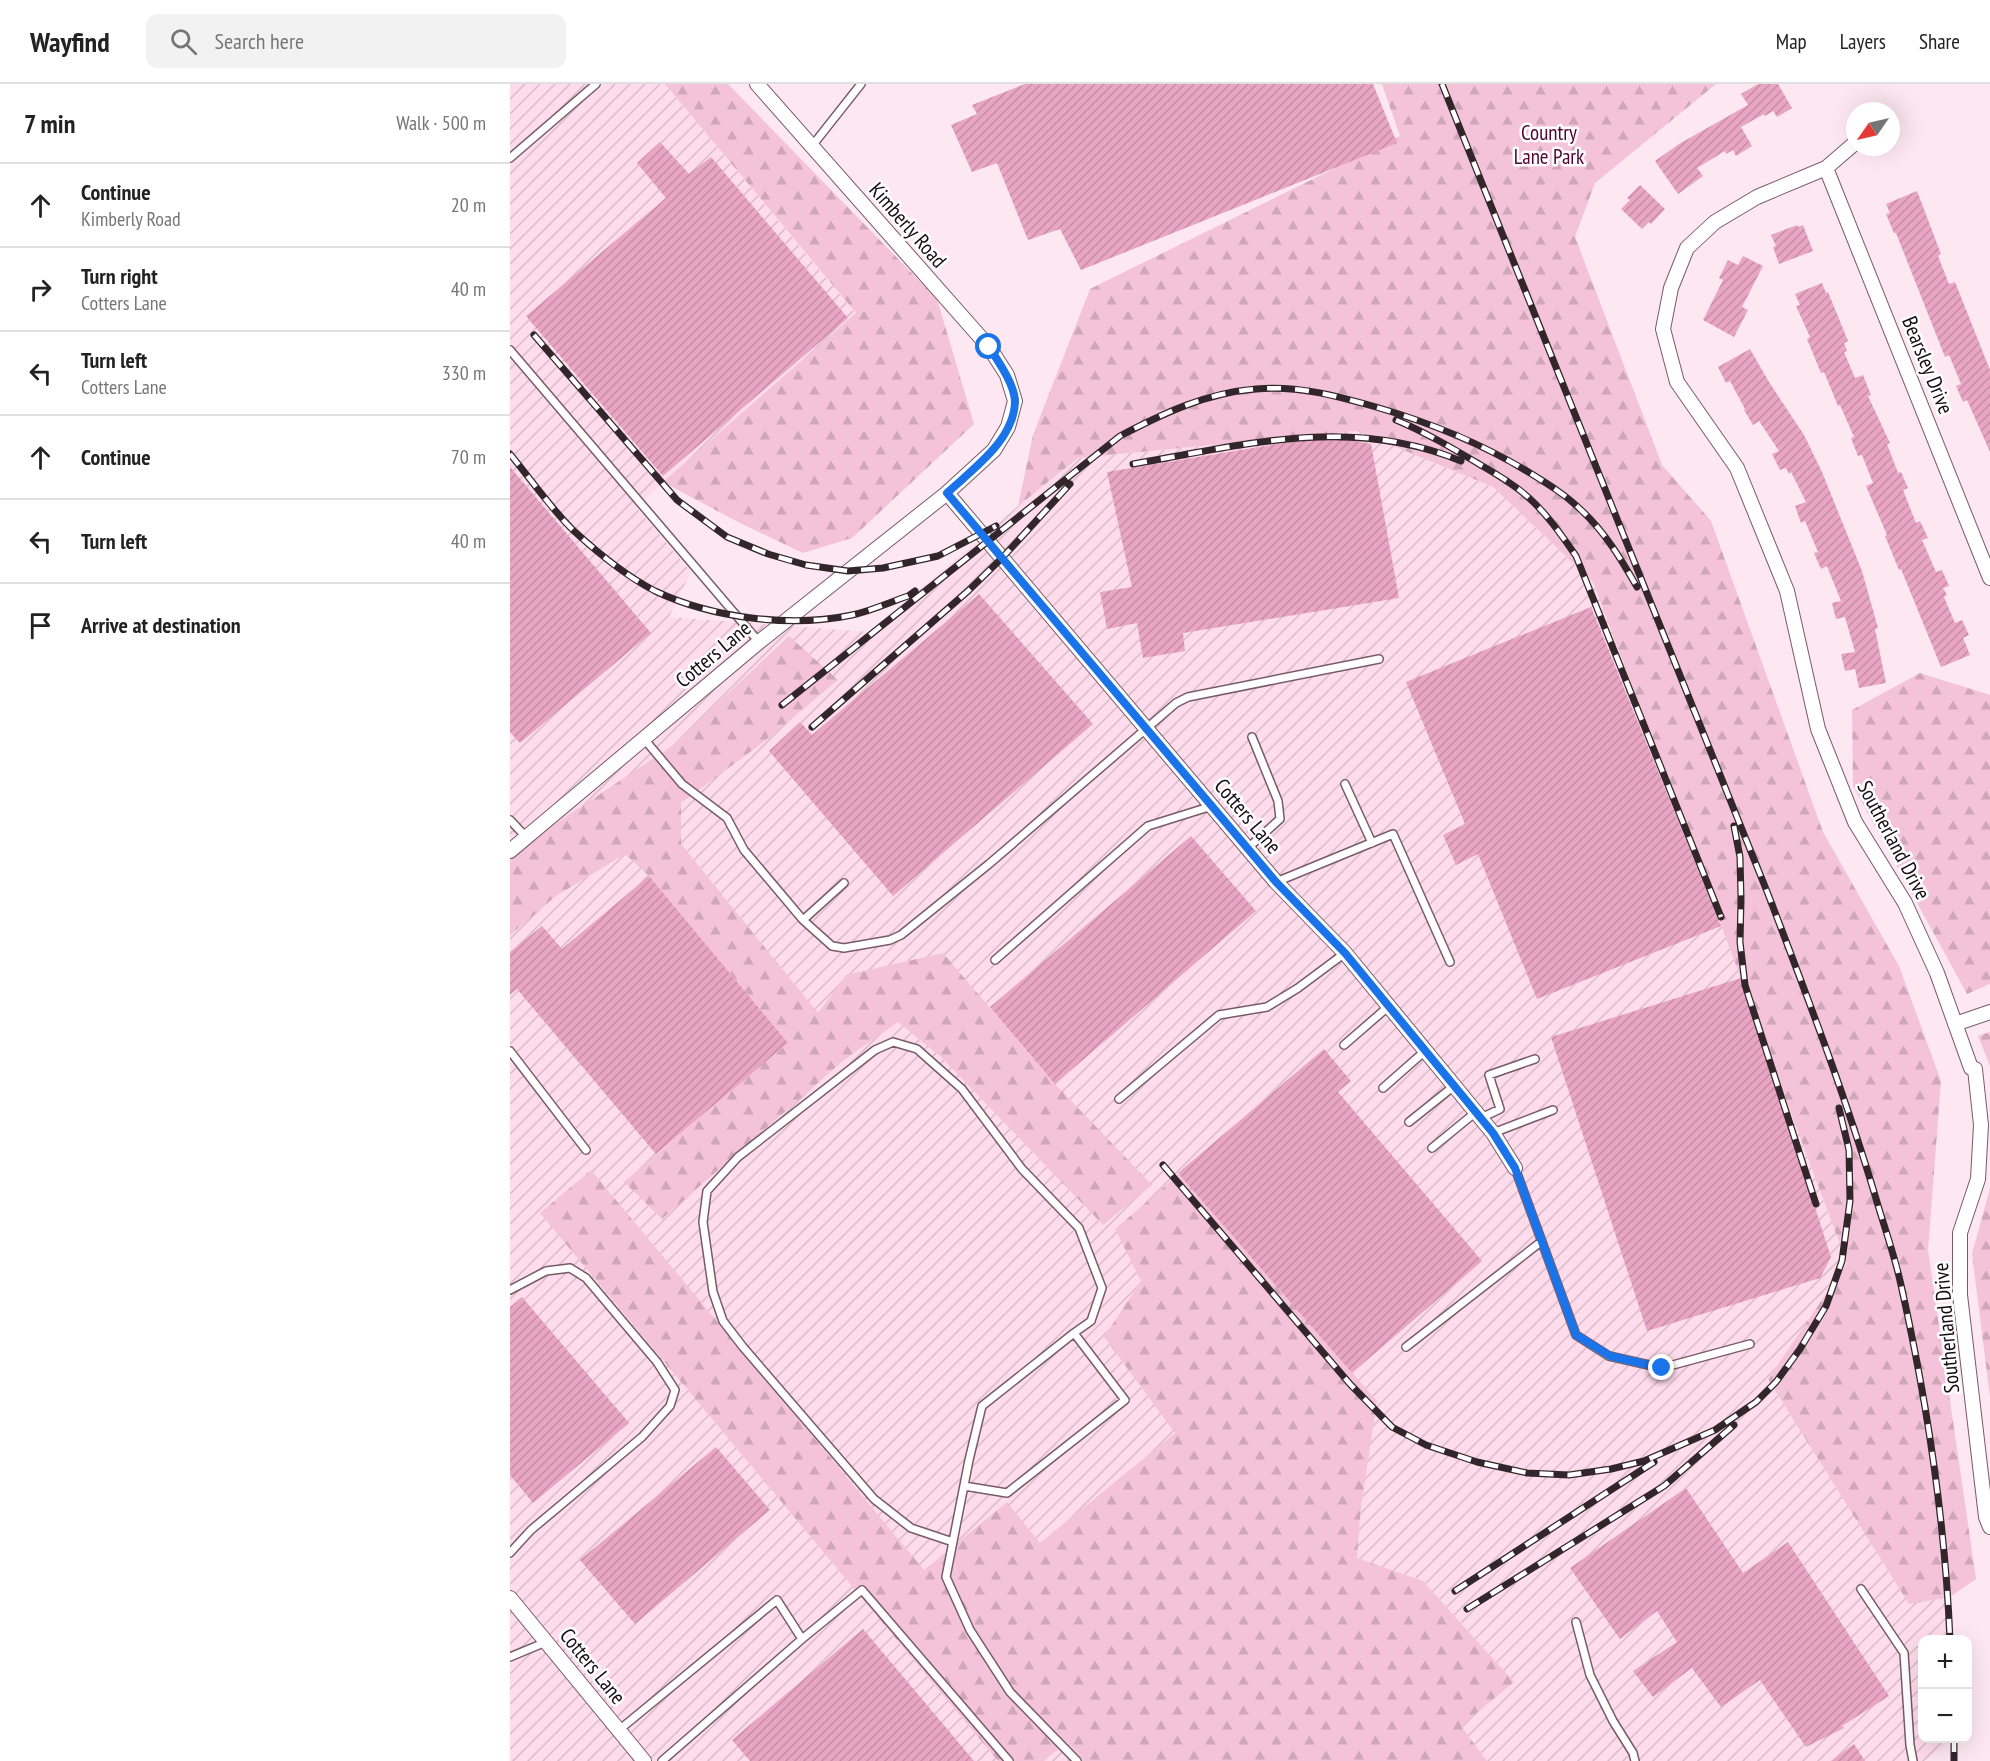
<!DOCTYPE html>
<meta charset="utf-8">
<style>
:root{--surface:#fff;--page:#f2f2f2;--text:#222;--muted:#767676;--line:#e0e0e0}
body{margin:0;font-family:"PT Sans Narrow",sans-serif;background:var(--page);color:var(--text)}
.controls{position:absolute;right:18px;bottom:18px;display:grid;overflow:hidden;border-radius:12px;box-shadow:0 6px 24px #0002}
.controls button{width:54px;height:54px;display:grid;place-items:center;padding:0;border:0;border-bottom:2px solid var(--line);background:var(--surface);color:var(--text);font:30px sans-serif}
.compass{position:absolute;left:1336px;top:18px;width:54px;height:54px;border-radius:50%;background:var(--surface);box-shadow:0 6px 24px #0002;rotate:236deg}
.stop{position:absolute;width:18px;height:18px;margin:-14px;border:4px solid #1a73e8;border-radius:50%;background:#fff}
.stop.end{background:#1a73e8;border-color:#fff;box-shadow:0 2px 6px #0008}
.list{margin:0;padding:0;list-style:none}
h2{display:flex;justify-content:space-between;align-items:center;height:78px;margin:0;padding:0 24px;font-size:26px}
h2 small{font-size:20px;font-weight:400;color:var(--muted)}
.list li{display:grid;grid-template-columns:39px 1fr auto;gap:18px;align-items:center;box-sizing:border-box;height:84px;padding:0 24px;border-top:2px solid var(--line)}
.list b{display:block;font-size:22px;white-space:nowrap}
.list p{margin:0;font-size:20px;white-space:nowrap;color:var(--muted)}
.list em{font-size:20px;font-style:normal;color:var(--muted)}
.icon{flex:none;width:33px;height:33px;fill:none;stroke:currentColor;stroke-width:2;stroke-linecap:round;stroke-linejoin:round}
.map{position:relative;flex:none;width:1480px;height:1677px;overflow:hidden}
header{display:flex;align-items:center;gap:36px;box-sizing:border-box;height:84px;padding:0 30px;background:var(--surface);border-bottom:2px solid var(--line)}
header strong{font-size:28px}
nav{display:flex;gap:33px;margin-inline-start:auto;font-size:21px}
.search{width:420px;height:54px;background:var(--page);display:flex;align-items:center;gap:15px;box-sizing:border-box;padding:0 21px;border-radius:12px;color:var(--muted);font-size:22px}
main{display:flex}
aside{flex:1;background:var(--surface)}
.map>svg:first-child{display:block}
.industrial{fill:url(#industrial-furrows)}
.forest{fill:url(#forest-firs)}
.building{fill:url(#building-hatch)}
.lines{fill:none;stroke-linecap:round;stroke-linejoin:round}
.service-casing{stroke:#785b68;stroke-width:10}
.minor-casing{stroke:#785b68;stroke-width:16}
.service{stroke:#fff;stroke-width:7}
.minor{stroke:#fff;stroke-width:14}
.rail-casing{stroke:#32262b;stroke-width:7}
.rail{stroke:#fff;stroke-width:4.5;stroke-dasharray:14;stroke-linecap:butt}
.route{stroke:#1a73e8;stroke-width:8}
.labels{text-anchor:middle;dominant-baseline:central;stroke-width:5;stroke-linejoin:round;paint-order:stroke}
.park-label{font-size:21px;fill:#520334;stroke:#fff}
.street-label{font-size:21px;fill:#160b10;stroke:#fff}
</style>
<header>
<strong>Wayfind</strong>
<div class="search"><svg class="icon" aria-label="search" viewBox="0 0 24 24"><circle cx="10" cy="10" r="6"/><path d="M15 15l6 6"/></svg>Search here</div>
<nav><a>Map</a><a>Layers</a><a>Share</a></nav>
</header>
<main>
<aside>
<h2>7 min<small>Walk · 500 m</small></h2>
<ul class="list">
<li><svg class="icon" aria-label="ahead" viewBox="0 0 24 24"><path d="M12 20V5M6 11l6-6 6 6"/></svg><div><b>Continue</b><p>Kimberly Road</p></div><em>20 m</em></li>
<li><svg class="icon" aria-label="right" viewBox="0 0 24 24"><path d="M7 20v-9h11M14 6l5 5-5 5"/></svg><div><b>Turn right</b><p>Cotters Lane</p></div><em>40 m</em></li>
<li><svg class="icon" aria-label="left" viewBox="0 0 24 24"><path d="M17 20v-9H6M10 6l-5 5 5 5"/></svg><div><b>Turn left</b><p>Cotters Lane</p></div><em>330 m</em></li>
<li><svg class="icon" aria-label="ahead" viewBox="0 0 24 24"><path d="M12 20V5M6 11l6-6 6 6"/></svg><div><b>Continue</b></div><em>70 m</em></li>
<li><svg class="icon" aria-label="left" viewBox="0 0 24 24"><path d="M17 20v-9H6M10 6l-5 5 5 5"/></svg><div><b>Turn left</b></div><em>40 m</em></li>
<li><svg class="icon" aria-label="arrive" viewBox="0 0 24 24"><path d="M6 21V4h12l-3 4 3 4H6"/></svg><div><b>Arrive at destination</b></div></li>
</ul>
</aside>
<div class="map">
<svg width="1480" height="1677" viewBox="0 0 1480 1677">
<defs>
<pattern id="industrial-furrows" width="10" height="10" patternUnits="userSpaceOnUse" patternTransform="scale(1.5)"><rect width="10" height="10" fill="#ffdceb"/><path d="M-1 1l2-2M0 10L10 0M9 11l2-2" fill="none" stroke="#dabbc8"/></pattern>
<pattern id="forest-firs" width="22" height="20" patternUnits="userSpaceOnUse" patternTransform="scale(1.5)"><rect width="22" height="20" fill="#f4c3d9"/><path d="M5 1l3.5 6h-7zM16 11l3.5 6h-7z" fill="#d0a6b9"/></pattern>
<pattern id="building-hatch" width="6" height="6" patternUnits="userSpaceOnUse" patternTransform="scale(1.5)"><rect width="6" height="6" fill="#e9a5c4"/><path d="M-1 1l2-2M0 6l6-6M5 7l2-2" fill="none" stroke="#c78da7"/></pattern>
</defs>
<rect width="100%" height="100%" fill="#fde7f0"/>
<path class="industrial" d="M0,0H155L346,230L126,423L181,488L159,533L360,548L508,422L568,374L847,347L983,403L1083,498L1337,1179L1258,1295L1399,1519L1440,1513L1441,1555L1412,1556V1654L1442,1655V1657L1414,1677H977L951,1642L1003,1597L913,1497L847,1474L851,1423L631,1197L594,1253L666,1349L530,1459L497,1418L413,1486L81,1086L31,1129L488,1677H0Z
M557,1658L574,1677H534Z"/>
<path class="forest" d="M155,0H218L427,215L464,340L342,454L293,469L230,439L153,398L346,229Z
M872,0H1206L1085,99L1065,153L1152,381L1201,437L1313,748L1389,882L1431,997L1418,1166L1466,1495L1440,1513L1399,1520L1258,1295L1337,1179L1083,498L983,403L847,347L568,374L508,422L523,351L580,205L890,52Z
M279,552L328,596L251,660L171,719V760L308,929L336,891L433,869L545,1000L642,1101L593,1141L431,973L388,938L334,976L152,1135L114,1098L278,959L139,792L115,770L46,812L0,851V776L51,736L162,662Z
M1410,589L1480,611V900L1457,910L1343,702L1342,626Z
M1480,948V982L1468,952Z
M81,1086L414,1486L497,1418L530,1459L665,1349L594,1253L631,1197L605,1145L669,1090L867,1317L851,1423L847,1474L913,1497L1004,1598L951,1642L977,1677H574L557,1658L534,1677H488L30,1129Z
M1480,1104V1313L1462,1170Z"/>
<path class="building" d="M515,0H863L887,59L571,186L550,145L518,156L487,79L462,88L441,41L467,30L462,21Z
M1248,0H1268L1282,24L1267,33L1263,27L1255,32L1254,30L1231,43L1242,62L1226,72L1223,66L1216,70L1215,67L1187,84L1193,92L1168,110L1145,77L1169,60L1238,21L1231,10Z
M150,58L179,90L201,73L338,234L153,392L16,232L156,114L127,79Z
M1130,101L1155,125L1141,140L1139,138L1132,145L1111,125L1120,116L1117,114Z
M1407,107L1431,170L1428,172L1439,200L1445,198L1480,286V368L1457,316L1453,318L1446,302L1451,300L1439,271L1435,273L1386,149H1384L1376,130L1380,129L1376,120Z
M1287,141L1288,143L1293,141L1303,167L1269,180L1263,163L1266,162L1261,151Z
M1233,172L1253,182L1232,223L1238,226L1224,253L1193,236L1213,196L1209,194L1218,176L1228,181Z
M1312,199L1316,209L1318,208L1338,257L1334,259L1337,267L1334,268L1345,294L1353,291L1361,311L1358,312L1380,359L1377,360L1388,389L1391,388L1398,404L1393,406L1406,439L1410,437L1418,454L1412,456L1426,488L1432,486L1439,502L1433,504L1437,511L1434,513L1445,539L1452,536L1459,551L1453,554L1460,571L1431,583L1391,485L1389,486L1375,452L1377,451L1356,402L1363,399L1352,371L1348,372L1341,354L1344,353L1330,321L1328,322L1314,288L1311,289L1297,255L1300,253L1286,222L1290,221L1285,210Z
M1240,265L1259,298L1294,351L1312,388L1352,487L1368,544L1365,545L1376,599L1349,604L1345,585L1335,587L1331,570L1345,568L1335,533L1326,535L1322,519L1331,517L1317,482L1311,485L1304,469L1308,468L1295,437L1291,439L1285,422L1296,418L1281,388L1279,390L1276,384L1270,386L1262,370L1269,367L1249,337L1243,341L1234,326L1235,325L1220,297L1216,299L1208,283Z
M829,354L861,360L889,514L673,549L675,567L633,574L627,539L597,545L590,508L622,503L597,388L792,356Z
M0,383L141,549L10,659L0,648Z
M469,510L583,640L383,812L259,667L290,638L302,651Z
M1081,523L1211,842L1027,915L968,770L946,781L933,751L955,740L896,598Z
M681,752L746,827L545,1000L480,923Z
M139,792L278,959L146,1070L7,905L0,911V868L32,842L52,865Z
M1231,894L1321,1173L1310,1194L1137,1247L1041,953Z
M814,965L841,997L828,1008L972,1177L842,1289L668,1089Z
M12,1213L119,1339L23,1419L0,1391V1223Z
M206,1363L260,1426L125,1540L70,1476Z
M1176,1404L1233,1489L1278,1458L1379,1612L1332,1642L1334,1644L1296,1663L1250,1596L1211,1623L1182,1584L1143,1613L1123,1587L1167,1558L1147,1527L1110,1555L1060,1484Z
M353,1545L464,1677H240L222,1656Z
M1344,1660L1355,1677H1321Z"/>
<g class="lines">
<defs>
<path id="service" d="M302,62L351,0
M0,74L86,0
M0,266L249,558
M135,656L172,700L217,734L234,766L293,836L322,862L334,864L380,856L391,851L479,780L666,619L678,613L869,575
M835,700L862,759
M0,736L17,754
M738,764L770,735L768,717L742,653
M766,798L883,750L940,878
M293,836L334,799
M485,876L638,742L702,722
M834,961L879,922
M0,967L76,1066
M873,1004L915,967
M609,1015L709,931L757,923L788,904L835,869
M971,1034L990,1025L979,991L1025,975
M899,1038L944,1002
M983,1049L1043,1026
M922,1064L966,1028
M1005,1084L1066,1251L1099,1272L1152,1284L1240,1260
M0,1206L36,1187L60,1184L76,1194L147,1278L165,1306L160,1322L132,1353L21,1446L0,1469
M896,1263L1032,1157
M454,1402L497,1409L615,1316L564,1249L472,1322L459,1376L436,1493L460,1546L500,1608L567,1677
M443,1458L401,1444L364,1415L233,1263L213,1237L203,1208L193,1138L197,1107L228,1073L365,966L383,958L407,965L452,1005L512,1085L569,1144L592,1204L581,1237L564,1249
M1351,1505L1394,1569L1400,1661L1403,1677
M1066,1538L1080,1591L1103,1637L1123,1669L1125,1677
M292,1555L352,1506L499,1677
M0,1573L36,1558
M109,1646L267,1516L292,1555L152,1677"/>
<path id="minor" d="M1345,59L1316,84L1247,113L1205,138L1177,164L1161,204L1153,245L1167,298L1227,384L1277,507L1308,645L1345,738L1395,819L1427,889L1461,984L1465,985L1471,1041L1468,1095L1450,1149V1211L1476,1433L1480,1443
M1316,84L1480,494
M437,409L766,798L835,869L983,1049L1005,1084
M0,767L249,558L437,409L484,366L498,343L505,317L497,291L479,263L247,0
M1445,940L1480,928
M0,1514L134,1677"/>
</defs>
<use href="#service" class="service-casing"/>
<use href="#minor" class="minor-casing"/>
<use href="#service" class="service"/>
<use href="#minor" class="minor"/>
<defs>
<path id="rail" d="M932,0L1258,810C1297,912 1336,1013 1367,1118C1375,1145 1385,1173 1391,1201C1417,1317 1435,1437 1440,1556
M24,251L167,416L217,453L258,470L296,481L338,487L373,484L428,472L486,442
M886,336C915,348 942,364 969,380C986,390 1004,400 1019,414C1038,431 1052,452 1066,472L1211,833
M0,370C19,393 43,427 64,447C88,469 116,492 145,507C202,534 280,544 342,531C361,527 380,518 398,512L405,507
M623,380C735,361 840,331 951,377
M272,621L610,352C654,329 696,309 746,305C787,301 827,312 866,323C921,339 971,359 1020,389C1038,400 1056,411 1071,426C1095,448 1111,475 1127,503
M302,643L458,507L492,474L560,400
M1224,742L1230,773L1231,815L1230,858L1235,901L1306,1120
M653,1081L840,1300L882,1343L916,1361L967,1378L1017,1389L1059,1391L1101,1385L1134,1377L1205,1346L1246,1318L1266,1298L1290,1265L1316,1222L1332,1177L1340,1117L1339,1066L1329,1024
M945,1507L1144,1378
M957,1525L1154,1402L1224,1341
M1444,1654V1677"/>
</defs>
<use href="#rail" class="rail-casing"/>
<use href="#rail" class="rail"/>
</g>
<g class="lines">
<path class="route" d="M479,263C488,277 505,301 505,318C504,356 463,385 437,409L766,798L835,869L983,1049L1005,1084L1066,1251L1100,1272L1152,1284"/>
</g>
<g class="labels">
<g class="park-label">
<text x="1039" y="48">Country<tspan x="1039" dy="24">Lane Park</tspan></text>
</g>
<g class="street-label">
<text transform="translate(398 141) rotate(49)">Kimberly Road</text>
<text transform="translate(1418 281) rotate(68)">Bearsley Drive</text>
<text transform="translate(203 570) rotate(-40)">Cotters Lane</text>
<text transform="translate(738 732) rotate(50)">Cotters Lane</text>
<text transform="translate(1384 756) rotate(62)">Southerland Drive</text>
<text transform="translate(1436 1244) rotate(-95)">Southerland Drive</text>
<text transform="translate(83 1582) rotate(51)">Cotters Lane</text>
</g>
</g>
</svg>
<div class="controls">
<button>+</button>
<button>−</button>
</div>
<svg class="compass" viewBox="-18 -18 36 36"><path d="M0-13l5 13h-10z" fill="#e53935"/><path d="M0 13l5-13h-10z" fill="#767676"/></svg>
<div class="stop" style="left:479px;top:263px"></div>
<div class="stop end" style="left:1152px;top:1284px"></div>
</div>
</main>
